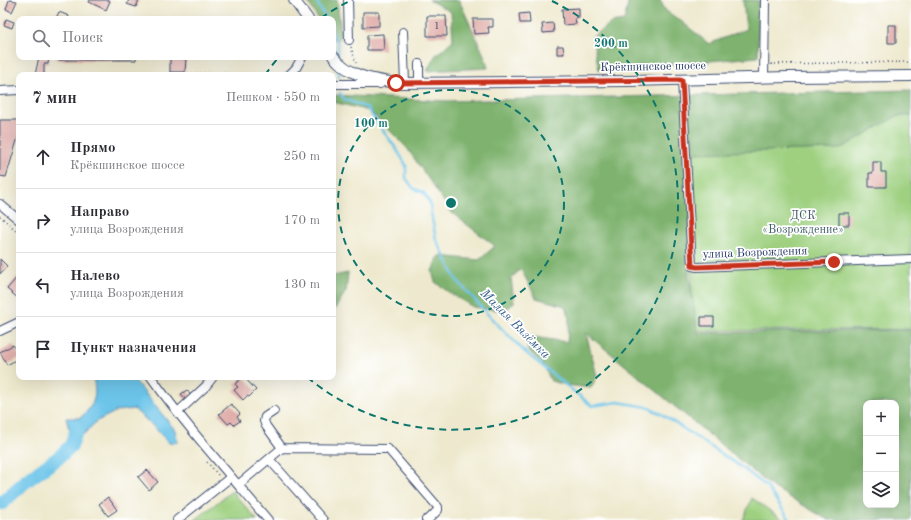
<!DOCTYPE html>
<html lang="ru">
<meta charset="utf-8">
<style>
:root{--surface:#fff;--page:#f7f7f7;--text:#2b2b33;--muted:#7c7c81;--line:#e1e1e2}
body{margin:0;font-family:"Old Standard TT",serif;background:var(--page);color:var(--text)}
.controls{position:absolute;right:12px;bottom:12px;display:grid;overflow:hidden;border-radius:8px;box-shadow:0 4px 16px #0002}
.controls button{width:36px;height:36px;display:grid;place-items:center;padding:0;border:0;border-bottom:1px solid var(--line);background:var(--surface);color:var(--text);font:20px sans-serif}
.stop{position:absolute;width:12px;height:12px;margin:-9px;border:3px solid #c8321e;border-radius:50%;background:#fff}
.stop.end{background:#c8321e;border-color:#fff;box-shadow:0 1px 4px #0008}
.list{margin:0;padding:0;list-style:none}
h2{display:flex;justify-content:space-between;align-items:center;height:52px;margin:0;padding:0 16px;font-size:17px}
h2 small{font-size:13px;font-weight:400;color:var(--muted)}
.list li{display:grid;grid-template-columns:26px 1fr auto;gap:12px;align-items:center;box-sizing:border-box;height:64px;padding:0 16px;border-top:1px solid var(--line)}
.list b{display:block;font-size:15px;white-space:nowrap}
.list p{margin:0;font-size:13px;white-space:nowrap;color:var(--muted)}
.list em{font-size:13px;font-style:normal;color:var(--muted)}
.icon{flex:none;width:22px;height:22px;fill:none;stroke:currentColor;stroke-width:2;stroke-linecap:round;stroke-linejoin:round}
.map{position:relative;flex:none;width:911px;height:520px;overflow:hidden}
.search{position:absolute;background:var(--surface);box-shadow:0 4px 16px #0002;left:16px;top:16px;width:320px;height:44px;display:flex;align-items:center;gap:10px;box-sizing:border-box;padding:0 14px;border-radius:8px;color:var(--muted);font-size:15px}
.panel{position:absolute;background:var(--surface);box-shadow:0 4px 16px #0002;left:16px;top:72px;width:320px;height:308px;border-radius:8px}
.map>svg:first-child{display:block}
.green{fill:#9ed080;stroke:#5c806f}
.forest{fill:#7eb26e;stroke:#4c7066;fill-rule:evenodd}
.water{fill:#6cc4e9;stroke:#447aa4}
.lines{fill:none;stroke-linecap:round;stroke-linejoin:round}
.stream{stroke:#6cc4e9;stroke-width:2.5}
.river{stroke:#6cc4e9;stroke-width:14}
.building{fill:#dfaaa6}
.minor-casing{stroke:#3b4b6f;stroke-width:10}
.major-casing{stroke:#3b4b6f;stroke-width:12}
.path{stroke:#3b4b6f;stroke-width:1.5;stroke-dasharray:1 3;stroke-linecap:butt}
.minor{stroke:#fff;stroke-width:8}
.major{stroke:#fff;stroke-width:10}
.route{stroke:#c8321e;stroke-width:5}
.ring{fill:none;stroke:#0f766e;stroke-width:2;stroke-dasharray:7 5}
.labels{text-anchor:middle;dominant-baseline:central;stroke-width:3.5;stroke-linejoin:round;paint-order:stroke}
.number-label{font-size:10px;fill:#4c4e70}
.street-label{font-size:12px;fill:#1b2f5e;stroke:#fff}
.park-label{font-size:12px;fill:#425f68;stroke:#fff}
.water-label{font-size:13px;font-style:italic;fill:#335c88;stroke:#fff}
.centre{fill:#0f766e;stroke:#fff;stroke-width:2}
.ring-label{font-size:12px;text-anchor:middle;font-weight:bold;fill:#0f766e;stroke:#fff;stroke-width:3.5;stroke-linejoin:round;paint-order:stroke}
</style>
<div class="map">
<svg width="911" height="520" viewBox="0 0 911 520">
<rect width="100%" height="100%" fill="#fff"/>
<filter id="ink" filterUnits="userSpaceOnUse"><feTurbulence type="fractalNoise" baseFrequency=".025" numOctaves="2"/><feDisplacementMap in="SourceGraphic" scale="8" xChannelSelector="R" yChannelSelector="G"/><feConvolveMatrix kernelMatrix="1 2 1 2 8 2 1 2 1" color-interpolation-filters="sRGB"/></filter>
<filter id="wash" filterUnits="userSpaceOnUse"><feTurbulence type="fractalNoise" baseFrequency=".012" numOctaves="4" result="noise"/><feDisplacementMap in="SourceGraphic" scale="16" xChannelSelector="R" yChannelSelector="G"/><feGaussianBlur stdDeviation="0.9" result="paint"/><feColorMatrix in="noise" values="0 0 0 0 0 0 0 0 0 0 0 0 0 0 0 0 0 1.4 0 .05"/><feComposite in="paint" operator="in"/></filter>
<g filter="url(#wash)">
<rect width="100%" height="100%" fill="#eee9ce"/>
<path class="green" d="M911,111V329L693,331L687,121Z
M232,491L257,520H195Z
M752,498L783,520H743Z"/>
<path class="forest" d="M307,0H337L341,33L338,41L333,39V19H318Z
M429,0H459L484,55L488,68L427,71L435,56L453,40L451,12Z
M629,0H660L666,11L681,21L709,44L746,29L743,0H759L758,57L599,70L592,37L611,23L624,21Z
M911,90V116H897L840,149L691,153L689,276L698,333L911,330V520H828L771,486L586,333L597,376L591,388L566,385L551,381L543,364L528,350L527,341L533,337L567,342L569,319L565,306L536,298L521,269L511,278L514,303L504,311L473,307L451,294L435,282L432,271L439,256L479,260L495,246L452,213L407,148L370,111L333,102V95L446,101ZM866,403H896V505H866Z
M348,273L346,291L333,312V276Z"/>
<path class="water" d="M93,377H132L175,430L178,442L169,443L153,426L134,409L117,411L97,421L83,435L69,429L66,418H80C95,405 97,396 93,377Z"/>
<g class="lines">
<path class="stream" d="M316,0L326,19
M333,33L338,44V58
M339,67V77
M340,93L344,99L367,108L397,150L406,165V178L413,188L424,193L430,203L431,213L436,239L456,279L492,319L525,352L592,406L618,402L647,407L663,415L744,469L767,487L790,520"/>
<path class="river" d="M0,503H2L26,481L58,458L71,446L76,432"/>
</g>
<g id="blocks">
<path class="building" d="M9,0L17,1L12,12L6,9Z
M90,0H108L110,1L106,10L89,2Z
M129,0H139L136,7L127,4Z
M579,8V17L575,18L576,24L563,25L562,9Z
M59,12L69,16L68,19H58L56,18Z
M363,12H379V26L363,27Z
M529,13L530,23H520L519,14Z
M427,16H446L447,36H427Z
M6,19L14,22L12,28L4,25Z
M473,19H493V27H488L489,33L474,34Z
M553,23L554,32L543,33L542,24Z
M888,25H896V43H888Z
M383,34L384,50H367V35Z
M557,46H563L564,54H557Z
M39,57H49L48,64H44V75H35Z
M57,57H136V60H57Z
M170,58L186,59L185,72H170Z
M0,120H18L19,121V134L6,177L0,176Z
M873,162H881V172H886V187H869V173H873Z
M839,213H849V225H839Z
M0,259L7,266L0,274Z
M19,275V299L7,289Z
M701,317H714V326H701Z
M13,345L19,355V358L7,365L0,352Z
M243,377H244L256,390L249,397L247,396L243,400L234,390L238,387L235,384Z
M187,390L191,396L186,400L181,394Z
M231,404L240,414L237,417L240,421L234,425L231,422L228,424L219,414Z
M147,470L158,482L149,490L138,477Z
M108,497L117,510L108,516L99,504Z"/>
</g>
</g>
<g filter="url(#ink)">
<use href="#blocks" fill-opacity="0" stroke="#3b4b6f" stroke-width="1"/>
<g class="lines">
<defs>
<path id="minor" d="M348,0L349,40
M403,32L405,83
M419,64V83
M289,75L296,68L302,57
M764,78L765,0
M682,80L692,266L697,267L911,259
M333,84H380
M0,91L19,90
M0,204L19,220
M0,331L19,322
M151,377C187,427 228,473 268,520
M274,411L265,417L264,421L266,426L282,448
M178,412L206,386L213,377
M269,459L323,520
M238,485L282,448L388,449L438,507V510L429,519L426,520
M177,520L231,477"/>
<path id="major" d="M294,0L308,19
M333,56C350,77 371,79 396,83L629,81L789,77L911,76"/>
</defs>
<use href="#minor" class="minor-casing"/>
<use href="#major" class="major-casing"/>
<path class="path" d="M351,47L356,63
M771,64L911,62
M160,74L216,73L265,75
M0,216L19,233
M207,462L219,476"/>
<use href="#minor" class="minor"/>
<use href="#major" class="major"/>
</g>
</g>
<g class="lines" filter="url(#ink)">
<path class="route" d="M396,83L682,80L692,266L697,267L834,262"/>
</g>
<g class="ring">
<circle cx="451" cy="203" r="113"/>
<path d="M265 75A226 226 0 0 1 278 58M321 18A226 226 0 0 1 350 1M552 1A226 226 0 1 1 307 377"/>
</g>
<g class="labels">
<g class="number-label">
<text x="437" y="26">1</text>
</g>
<g class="street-label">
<text transform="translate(653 67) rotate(-1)">Крёкшинское шоссе</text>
<text transform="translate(755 253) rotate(-2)">улица Возрождения</text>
</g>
<g class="park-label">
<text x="803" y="216">ДСК<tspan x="803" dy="14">«Возрождение»</tspan></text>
</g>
<g class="water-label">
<text transform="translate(515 324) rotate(45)">Малая Вязёмка</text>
</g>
</g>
<circle cx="451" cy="203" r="6" class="centre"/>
<g class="ring-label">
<text x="611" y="47">200 m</text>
<text x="371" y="127">100 m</text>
</g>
</svg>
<div class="controls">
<button>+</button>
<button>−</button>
<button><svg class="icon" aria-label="layers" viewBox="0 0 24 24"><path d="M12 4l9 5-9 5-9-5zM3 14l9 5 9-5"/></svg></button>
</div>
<div class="stop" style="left:396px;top:83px"></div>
<div class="stop end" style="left:834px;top:262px"></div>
<div class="search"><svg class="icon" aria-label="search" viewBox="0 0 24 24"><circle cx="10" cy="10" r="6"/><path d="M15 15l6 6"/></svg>Поиск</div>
<section class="panel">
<h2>7 мин<small>Пешком · 550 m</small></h2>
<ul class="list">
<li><svg class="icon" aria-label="ahead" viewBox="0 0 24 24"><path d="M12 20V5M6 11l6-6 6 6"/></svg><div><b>Прямо</b><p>Крёкшинское шоссе</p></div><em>250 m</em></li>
<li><svg class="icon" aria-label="right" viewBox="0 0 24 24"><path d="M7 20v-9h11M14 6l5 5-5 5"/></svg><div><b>Направо</b><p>улица Возрождения</p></div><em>170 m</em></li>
<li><svg class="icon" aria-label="left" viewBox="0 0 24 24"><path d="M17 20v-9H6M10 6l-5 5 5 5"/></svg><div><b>Налево</b><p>улица Возрождения</p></div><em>130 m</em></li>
<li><svg class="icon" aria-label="arrive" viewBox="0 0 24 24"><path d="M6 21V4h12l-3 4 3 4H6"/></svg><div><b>Пункт назначения</b></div></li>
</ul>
</section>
</div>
